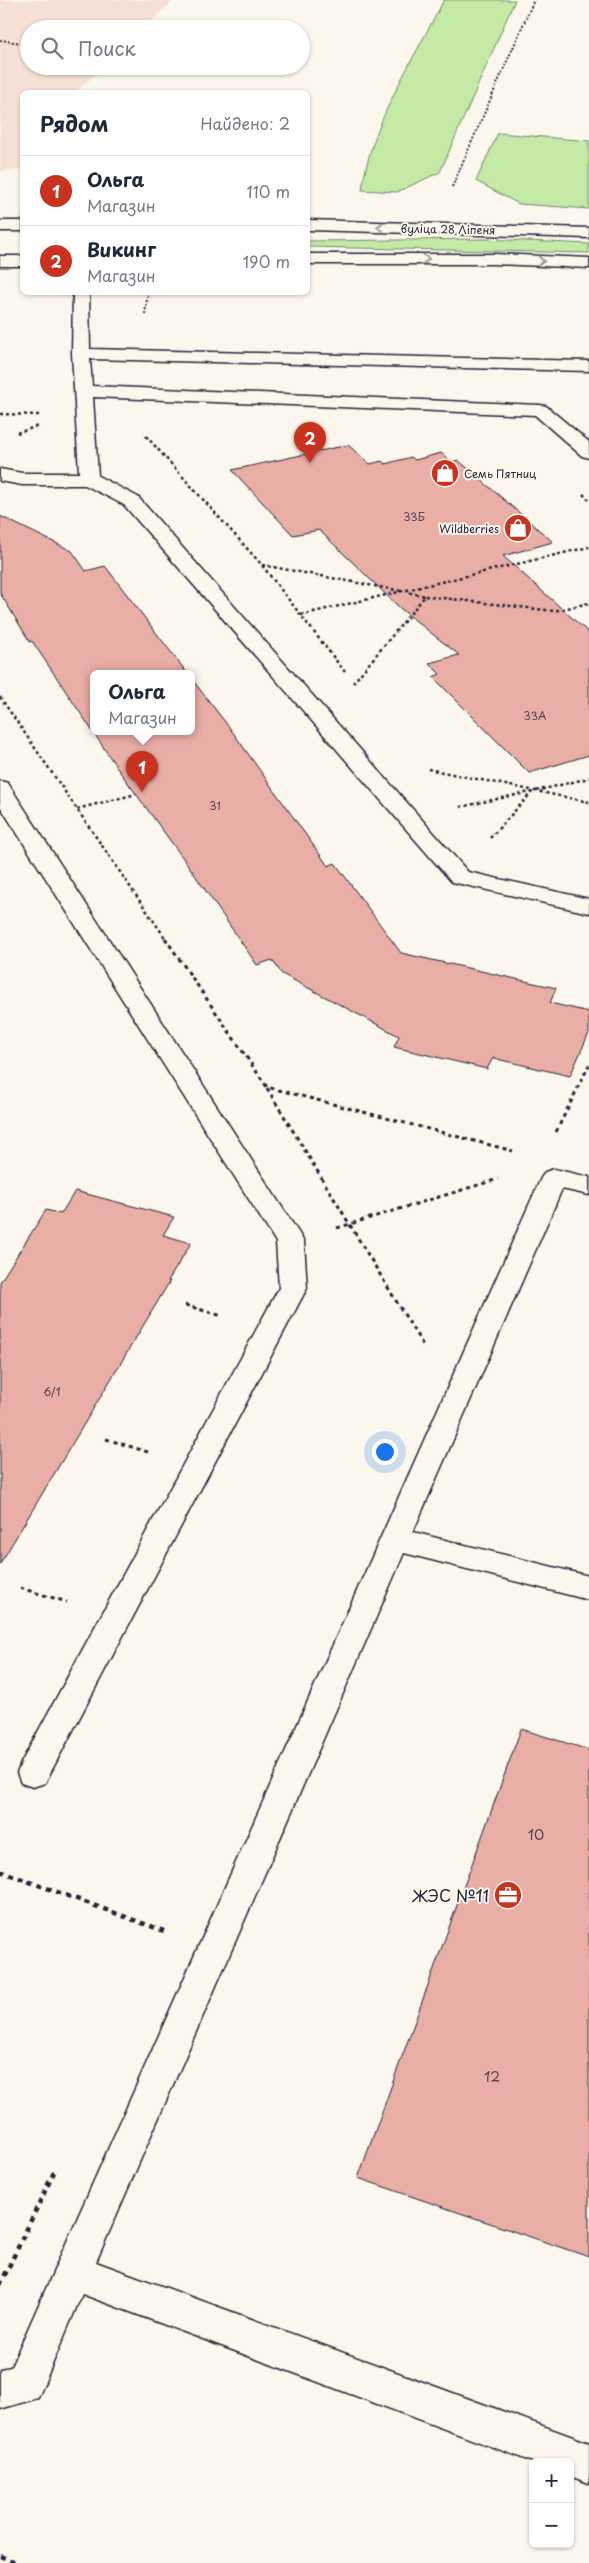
<!DOCTYPE html>
<html lang="ru">
<meta charset="utf-8">
<style>
:root{--surface:#fff;--page:#f2f2f3;--text:#1f2937;--muted:#747a83;--line:#e0e1e3;--accent:#c8321e}
body{margin:0;font-family:"Playpen Sans",sans-serif;background:var(--page);color:var(--text)}
.controls{position:absolute;right:15px;bottom:15px;display:grid;overflow:hidden;border-radius:8px;box-shadow:0 1px 4px #0004}
.controls button{width:45px;height:45px;display:grid;place-items:center;padding:0;border:0;border-bottom:1px solid var(--line);background:var(--surface);color:var(--text);font:25px sans-serif}
.you{position:absolute;left:384px;top:1451px;width:18px;height:18px;margin:-12px;border:4px solid #fff;border-radius:50%;background:#1a73e8;box-shadow:0 0 0 8px #1a73e833}
.badge{display:grid;place-items:center;width:32px;height:32px;border-radius:50%;background:var(--accent);color:#fff;font-size:16px;font-weight:700}
.pin{position:absolute;translate:-50% -41px;filter:drop-shadow(0 1px 2px #0008)}
.pin::after{content:'';position:absolute;top:26px;width:18px;height:15px;background:inherit;clip-path:polygon(0 0,100% 0,50% 100%)}
.popup{position:absolute;left:90px;top:670px;width:105px;height:65px;box-sizing:border-box;display:grid;place-content:center;border-radius:8px;background:var(--surface);filter:drop-shadow(0 1px 4px #0005);font-size:16px;white-space:nowrap;color:var(--muted)}
.popup b{font-size:19px;color:var(--text)}
.popup::after{content:'';position:absolute;left:50%;top:100%;margin-left:-10px;border:10px solid transparent;border-top-color:var(--surface)}
.list{margin:0;padding:0;list-style:none}
h2{display:flex;justify-content:space-between;align-items:center;height:65px;margin:0;padding:0 20px;font-size:21px}
h2 small{font-size:16px;font-weight:400;color:var(--muted)}
.list li{display:grid;grid-template-columns:32px 1fr auto;gap:15px;align-items:center;box-sizing:border-box;height:70px;padding:0 20px;border-top:1px solid var(--line)}
.list b{display:block;font-size:19px;white-space:nowrap}
.list p{margin:0;font-size:16px;white-space:nowrap;color:var(--muted)}
.list em{font-size:16px;font-style:normal;color:var(--muted)}
.icon{flex:none;width:28px;height:28px;fill:none;stroke:currentColor;stroke-width:2;stroke-linecap:round;stroke-linejoin:round}
.map{position:relative;flex:none;width:589px;height:2563px;overflow:hidden}
.search{position:absolute;background:var(--surface);box-shadow:0 1px 4px #0004;left:20px;top:20px;width:290px;height:55px;display:flex;align-items:center;gap:12px;box-sizing:border-box;padding:0 18px;border-radius:28px;color:var(--muted);font-size:19px}
.panel{position:absolute;background:var(--surface);box-shadow:0 1px 4px #0004;left:20px;top:90px;width:290px;height:205px;border-radius:8px}
.map>svg:first-child{display:block}
.built{fill:#f6e1d7}
.green{fill:#c4eaa5;stroke:#738670}
.building{fill:#e9aea6;stroke:#22223b}
.lines{fill:none;stroke-linecap:round;stroke-linejoin:round}
.lane-casing{stroke:#22223b;stroke-width:3}
.primary-casing{stroke:#22223b;stroke-width:3}
.path-far3{stroke:#22223b;stroke-width:2;stroke-dasharray:2 2;stroke-linecap:butt}
.path-far2{stroke:#22223b;stroke-width:2.5;stroke-dasharray:3 3;stroke-linecap:butt}
.path-far1{stroke:#22223b;stroke-width:3;stroke-dasharray:4 4;stroke-linecap:butt}
.path{stroke:#22223b;stroke-width:4.5;stroke-dasharray:5 5;stroke-linecap:butt}
.lane{fill:#fbf7ec;fill-rule:evenodd}
.primary{fill:#fbf7ec;fill-rule:evenodd}
.oneway{stroke:#99979c}
.labels{text-anchor:middle;dominant-baseline:central;stroke-width:4;stroke-linejoin:round;paint-order:stroke}
.far-street-label{font-size:11px;fill:#22223b;stroke:#fbf7ec}
.far-poi-label{font-size:11px;fill:#22223b;stroke:#fbf7ec;text-anchor:start}
.number-label{font-size:11px;fill:#544556}
.near-number-label{font-size:14px;fill:#544556}
.near-poi-label{font-size:16px;fill:#22223b;stroke:#fbf7ec;text-anchor:end}
</style>
<div class="map">
<svg width="589" height="2563" viewBox="0 0 589 2563">
<rect width="100%" height="100%" fill="#fbf7ec"/>
<filter id="ink" filterUnits="userSpaceOnUse"><feTurbulence type="fractalNoise" baseFrequency=".02" numOctaves="2"/><feDisplacementMap in="SourceGraphic" scale="10" xChannelSelector="R" yChannelSelector="G"/><feConvolveMatrix kernelMatrix="1 2 1 2 8 2 1 2 1" color-interpolation-filters="sRGB"/></filter>
<g filter="url(#ink)">
<path class="built" d="M0,0H175L142,29H29V66H105L75,92H22V170L0,171Z"/>
<path class="green" d="M444,0H515L440,172L397,192L362,190C370,125 414,58 444,0Z
M498,133L589,141V209L519,204L476,181Z
M486,239L589,244V253L308,247V241Z"/>
<path class="building" d="M348,445L370,464L382,461L385,464L411,457L415,460L441,453L452,462L458,460L553,542L503,556L589,633V755L529,773L433,677L440,674L429,663L459,655L401,609L319,530L293,535L232,470Z
M0,516L72,551L86,571L105,566L187,673H93V731H191V678L229,727L328,866L335,863L401,953L556,988L550,1003L589,1012V1033L570,1076L493,1058L487,1069L394,1047L399,1036L282,974L272,960L257,965L188,865L120,772L32,641L30,642L0,593Z
M75,1191L174,1217L163,1235L191,1243L168,1281H170L0,1564V1282L46,1210L61,1214Z
M521,1729L589,1750V2257L358,2178Z"/>
<g class="lines">
<defs>
<path id="lane" d="M73,292H89L90,349L589,361V371L90,359L92,386L540,405L546,406L589,442V458L582,456L535,415L93,397L98,476L138,497L468,872L589,899V913L452,882L124,505L85,485H22L0,481V469L22,473H79L72,354Z
M0,781L8,783L11,788L300,1235L304,1242L307,1288L45,1783L33,1787L21,1783L17,1773L21,1763L279,1288L276,1242L0,806Z
M554,1169L589,1177V1195L562,1189L413,1532L589,1576V1600L404,1553L96,2262L589,2443V2483L570,2476V2462H533L82,2294L38,2398L0,2409V2369L11,2367L541,1178L545,1172Z"/>
<path id="primary" d="M308,220L589,228V238L308,230Z
M0,221H22V231H0Z
M308,254H494L589,258V268L494,264H308Z
M0,256H22V266H0Z"/>
</defs>
<use href="#lane" class="lane-casing"/>
<use href="#primary" class="primary-casing"/>
<path class="path-far3" d="M0,40L29,44
M452,187L534,0
M145,314L148,292"/>
<path class="path-far2" d="M0,414L39,415
M17,433L38,426
M146,436L261,564L345,672
M583,494L589,500
M262,565L401,591
M425,596L554,611L589,603
M301,615L589,547
M353,683L425,596L407,592
M0,697L166,939
M428,769L589,802
M536,791L589,778
M460,807L530,792
M77,809L136,794
M490,838L533,791"/>
<path class="path-far1" d="M165,938L267,1087L513,1151
M267,1088L424,1347
M556,1132L589,1065
M337,1228L498,1179
M185,1305L222,1316
M106,1439L148,1452
M20,1588L67,1602"/>
<path class="path" d="M0,1871L164,1931
M0,2285L56,2168
M0,2556L18,2563"/>
<use href="#lane" class="lane"/>
<use href="#primary" class="primary"/>
</g>
<defs><path id="oneway-chevron" d="M-2-3.5L2.5 0L-2 3.5" fill="none" stroke-width="1.6" stroke-linecap="round" stroke-linejoin="round" transform="scale(1.25)"/></defs>
<g class="oneway">
<use href="#oneway-chevron" transform="translate(380 227) rotate(-179)"/>
<use href="#oneway-chevron" transform="translate(426 259)"/>
<use href="#oneway-chevron" transform="translate(541 261) rotate(2)"/>
</g>
</g>
<defs>
<symbol id="shop-disc" viewBox="-11 -11 22 22"><circle r="9.5" fill="#c8321e" stroke="#fbf7ec"/><path d="M-5-2.5h2.3a2.7 3.5 0 0 1 5.4 0H5L5.5 6h-11ZM-1.5-2.5h3a1.5 2.3 0 0 0-3 0Z" fill="#fff"/></symbol>
<symbol id="office-disc" viewBox="-11 -11 22 22"><circle r="9.5" fill="#c8321e" stroke="#fbf7ec"/><path d="M-6-3h4V-5.5h4V-3h4V5H-6ZM-1-4.5V-3h2v-1.5ZM-6 0V1H6V0Z" fill="#fff"/></symbol>
</defs>
<g fill-rule="evenodd">
<use href="#shop-disc" x="429" y="457" width="32" height="32"/>
<use href="#shop-disc" x="502" y="512" width="32" height="32"/>
<use href="#office-disc" x="492" y="1879" width="32" height="32"/>
</g>
<g class="labels">
<g class="far-street-label">
<text transform="translate(448 229) rotate(1)">вуліца 28 Ліпеня</text>
</g>
<g class="far-poi-label">
<text x="464" y="473">Семь Пятниц</text>
<text x="499" y="528" text-anchor="end">Wildberries</text>
</g>
<g class="number-label">
<text x="414" y="516">33Б</text>
<text x="535" y="715">33А</text>
<text x="215" y="805">31</text>
<text x="52" y="1391">6/1</text>
</g>
<g class="near-number-label">
<text x="536" y="1834">10</text>
<text x="492" y="2076">12</text>
</g>
<g class="near-poi-label">
<text x="489" y="1895">ЖЭС №11</text>
</g>
</g>
</svg>
<div class="controls">
<button>+</button>
<button>−</button>
</div>
<div class="you"></div>
<div class="pin badge" style="left:142px;top:792px">1</div>
<div class="popup"><b>Ольга</b>Магазин</div>
<div class="pin badge" style="left:310px;top:463px">2</div>
<div class="search"><svg class="icon" aria-label="search" viewBox="0 0 24 24"><circle cx="10" cy="10" r="6"/><path d="M15 15l6 6"/></svg>Поиск</div>
<section class="panel">
<h2>Рядом<small>Найдено: 2</small></h2>
<ul class="list">
<li><span class="badge">1</span><div><b>Ольга</b><p>Магазин</p></div><em>110 m</em></li>
<li><span class="badge">2</span><div><b>Викинг</b><p>Магазин</p></div><em>190 m</em></li>
</ul>
</section>
</div>
